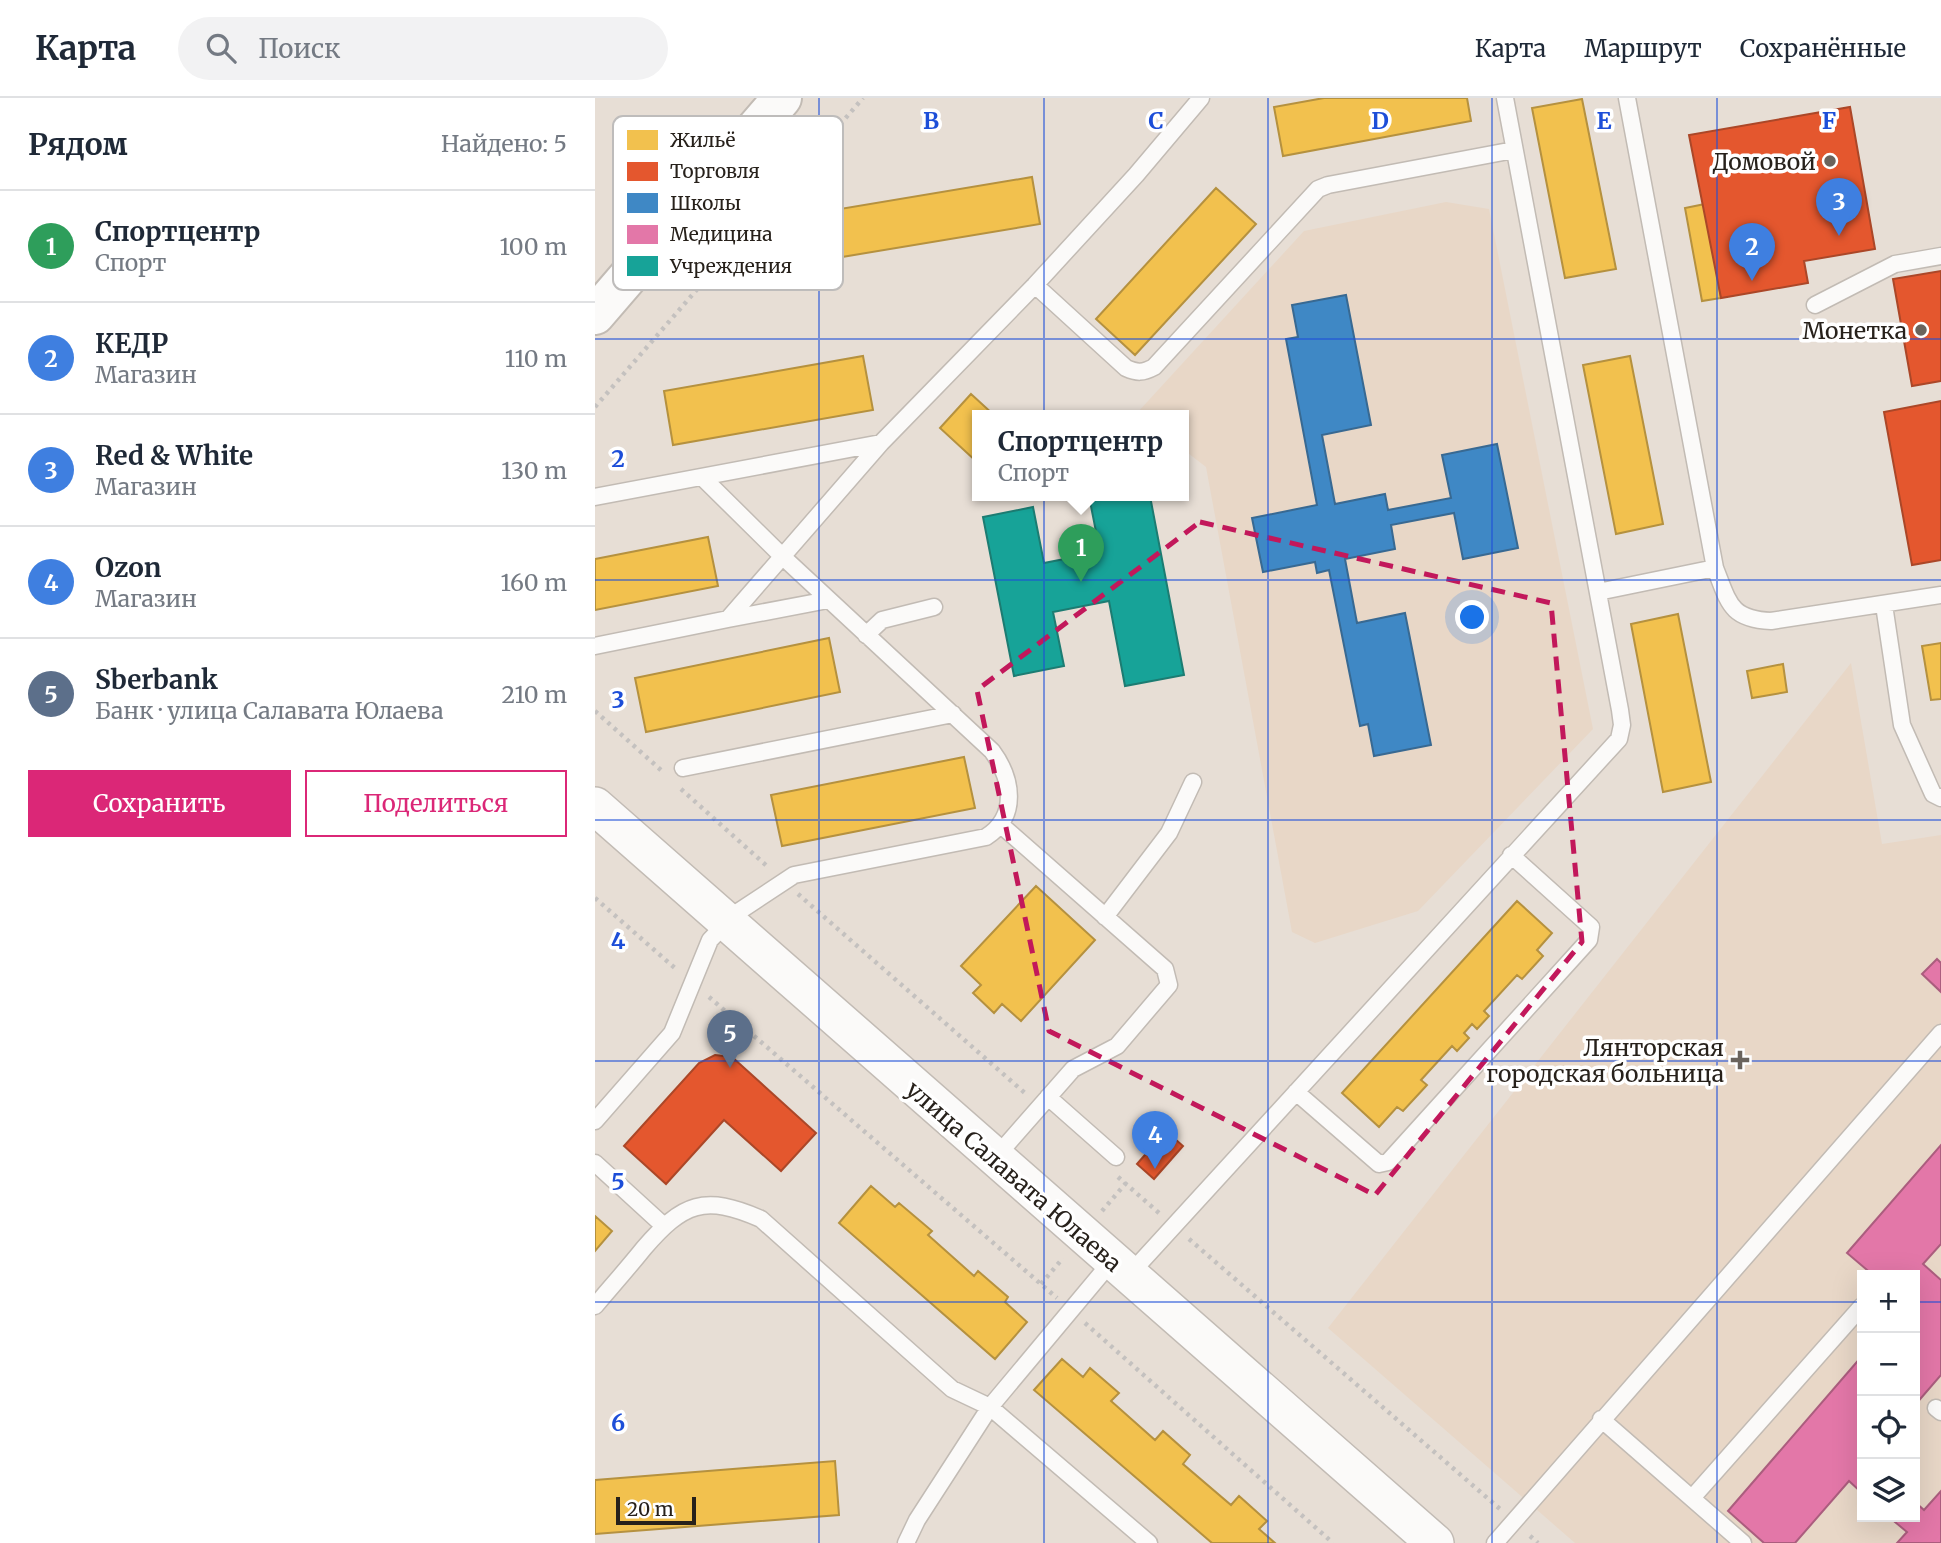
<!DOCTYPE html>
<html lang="ru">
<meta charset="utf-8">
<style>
:root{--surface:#fff;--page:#f2f2f3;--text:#1f2937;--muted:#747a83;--line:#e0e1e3;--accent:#db2777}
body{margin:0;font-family:Merriweather,serif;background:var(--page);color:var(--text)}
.controls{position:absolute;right:21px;bottom:21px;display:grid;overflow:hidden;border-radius:0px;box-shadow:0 7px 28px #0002}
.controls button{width:63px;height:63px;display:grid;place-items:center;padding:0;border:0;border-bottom:2px solid var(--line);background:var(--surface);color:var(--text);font:35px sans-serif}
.scale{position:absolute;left:21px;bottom:18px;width:80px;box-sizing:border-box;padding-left:7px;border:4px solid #27211b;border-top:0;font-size:19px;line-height:24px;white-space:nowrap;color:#27211b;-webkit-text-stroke:5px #fff;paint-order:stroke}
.you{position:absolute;left:878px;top:520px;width:24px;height:24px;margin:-18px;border:5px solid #fff;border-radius:50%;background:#1a73e8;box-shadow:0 0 0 10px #1a73e833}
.badge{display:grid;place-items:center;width:46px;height:46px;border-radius:50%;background:var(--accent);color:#fff;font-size:23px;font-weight:700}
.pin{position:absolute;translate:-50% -58px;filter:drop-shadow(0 2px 4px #0008)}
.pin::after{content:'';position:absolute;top:37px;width:24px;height:21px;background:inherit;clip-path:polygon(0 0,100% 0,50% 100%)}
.popup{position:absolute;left:377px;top:312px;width:217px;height:91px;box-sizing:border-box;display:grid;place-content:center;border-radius:0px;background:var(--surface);filter:drop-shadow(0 2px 5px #0005);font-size:23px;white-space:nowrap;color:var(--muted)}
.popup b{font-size:26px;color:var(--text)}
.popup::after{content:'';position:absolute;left:50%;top:100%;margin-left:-14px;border:14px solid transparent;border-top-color:var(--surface)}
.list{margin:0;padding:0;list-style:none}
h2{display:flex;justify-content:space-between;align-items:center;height:91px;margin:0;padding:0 28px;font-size:30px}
h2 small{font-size:23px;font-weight:400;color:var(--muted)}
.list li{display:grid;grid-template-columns:46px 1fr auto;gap:21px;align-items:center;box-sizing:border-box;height:112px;padding:0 28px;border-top:2px solid var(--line)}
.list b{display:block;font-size:26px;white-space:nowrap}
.list p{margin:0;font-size:23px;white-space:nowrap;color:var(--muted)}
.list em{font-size:23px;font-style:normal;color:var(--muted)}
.actions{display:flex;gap:14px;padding:21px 28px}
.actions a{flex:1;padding:16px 0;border:2px solid var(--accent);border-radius:0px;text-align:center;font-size:24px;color:var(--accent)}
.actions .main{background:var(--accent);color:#fff}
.icon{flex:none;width:38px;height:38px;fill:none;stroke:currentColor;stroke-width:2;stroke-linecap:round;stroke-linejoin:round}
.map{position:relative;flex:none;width:1346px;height:1445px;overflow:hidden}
header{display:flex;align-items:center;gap:42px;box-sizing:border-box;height:98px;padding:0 35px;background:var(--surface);border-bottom:2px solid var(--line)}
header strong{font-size:33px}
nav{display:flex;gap:38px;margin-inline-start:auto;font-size:24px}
.search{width:490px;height:63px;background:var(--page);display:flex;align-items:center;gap:18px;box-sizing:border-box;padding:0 24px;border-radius:38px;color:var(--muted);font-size:26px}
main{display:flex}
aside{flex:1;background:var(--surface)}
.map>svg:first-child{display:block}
.built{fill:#e8d7c7;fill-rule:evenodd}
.homes{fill:#f2c14e;stroke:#b5913f;stroke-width:2}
.shops{fill:#e4572e;stroke:#ab4728;stroke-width:2}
.schools{fill:#3f88c5;stroke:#386992;stroke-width:2}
.health{fill:#e377a8;stroke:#ab5d7e;stroke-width:2}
.public{fill:#17a398;stroke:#1c7c72;stroke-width:2}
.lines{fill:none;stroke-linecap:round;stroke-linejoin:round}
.service-casing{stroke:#c2bbb4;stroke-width:19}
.tertiary-casing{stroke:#c2bbb4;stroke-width:40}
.secondary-casing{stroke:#c2bbb4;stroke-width:42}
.path{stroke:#c4c1bf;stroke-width:4.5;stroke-dasharray:3.5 5;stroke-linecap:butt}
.service{stroke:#fbfaf9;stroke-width:16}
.tertiary{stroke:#fbfaf9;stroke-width:37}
.secondary{stroke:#fbfaf9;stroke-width:38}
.marked{fill:none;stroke:#c2185b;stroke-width:5;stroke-dasharray:14 9;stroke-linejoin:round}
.grid{fill:none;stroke:#1d4ed8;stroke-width:2;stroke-opacity:0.55}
.poi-dot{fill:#6a635c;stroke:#fff;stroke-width:2.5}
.labels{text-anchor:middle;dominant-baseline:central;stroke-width:7;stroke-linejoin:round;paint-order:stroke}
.poi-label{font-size:23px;fill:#27211b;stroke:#fff;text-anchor:end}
.street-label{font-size:23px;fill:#27211b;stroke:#fff}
.key{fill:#fff;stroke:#bebcbb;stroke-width:2}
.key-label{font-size:19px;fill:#27211b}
.grid-label{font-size:23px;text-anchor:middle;font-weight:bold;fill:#1d4ed8;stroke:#fff;stroke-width:7;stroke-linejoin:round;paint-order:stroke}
</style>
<header>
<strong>Карта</strong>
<div class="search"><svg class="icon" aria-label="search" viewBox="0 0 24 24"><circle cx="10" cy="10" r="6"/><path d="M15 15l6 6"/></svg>Поиск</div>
<nav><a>Карта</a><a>Маршрут</a><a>Сохранённые</a></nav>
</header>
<main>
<aside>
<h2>Рядом<small>Найдено: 5</small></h2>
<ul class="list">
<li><span class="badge" style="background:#2e9e5b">1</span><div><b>Спортцентр</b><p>Спорт</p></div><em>100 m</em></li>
<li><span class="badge" style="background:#3f7fe0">2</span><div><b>КЕДР</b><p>Магазин</p></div><em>110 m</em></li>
<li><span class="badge" style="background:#3f7fe0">3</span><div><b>Red &amp; White</b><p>Магазин</p></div><em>130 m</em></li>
<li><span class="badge" style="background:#3f7fe0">4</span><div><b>Ozon</b><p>Магазин</p></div><em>160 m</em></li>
<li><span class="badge" style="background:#5c6f8a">5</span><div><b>Sberbank</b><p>Банк · улица Салавата Юлаева</p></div><em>210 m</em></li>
</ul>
<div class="actions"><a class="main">Сохранить</a><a>Поделиться</a></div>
</aside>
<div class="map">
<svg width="1346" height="1445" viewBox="0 0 1346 1445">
<rect width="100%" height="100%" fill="#e7ded5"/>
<path class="built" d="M851,104L894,111L998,631L823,813L720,845L697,834L611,369L589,352V318L542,315L709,133Z
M1256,565L1287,746L1346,737V1445H980L733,1230ZM1267,1177H1320V1419H1267Z"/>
<path class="homes" d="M729,0H872L876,23L688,58L679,9Z
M987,1L1021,171L970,180L937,10Z
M437,79L445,126L229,162L221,115Z
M621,90L661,126L540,257L501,221Z
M1110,106L1126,200L1107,203L1090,110Z
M268,258L278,312L78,347L69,293Z
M1035,258L1068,426L1021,436L988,267Z
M376,296L400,318H383V365L345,330Z
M113,439L123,488L0,512V461Z
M1083,516L1116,684L1068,694L1036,526Z
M234,540L245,594L51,634L40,580Z
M1346,545V601L1336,602L1327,548Z
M1188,566L1192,594L1157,600L1152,573Z
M369,659L380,710L187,748L176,697Z
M441,788L500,842L426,923L407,906L399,915L378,895L386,887L366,868Z
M922,803L957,835L942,852L948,858L927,881L922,877L889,913L894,918L882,931L877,926L869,935L874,940L862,953L857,948L826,982L832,987L808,1013L802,1009L784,1029L747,995Z
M276,1088L300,1109L304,1105L337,1133L333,1137L379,1178L383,1173L413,1199L410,1204L432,1224L400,1261L244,1125Z
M0,1118L17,1133L0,1153Z
M467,1261L488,1279L495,1270L524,1295L516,1303L560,1342L568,1333L595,1357L588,1366L636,1407L644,1398L672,1423L664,1431L680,1445H617L439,1292Z
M240,1363L244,1417L0,1436V1382Z"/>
<path class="shops" d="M1255,9L1280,151L1209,163L1213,185L1126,200L1094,37Z
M1346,173V283L1317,288L1298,181Z
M1346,303V462L1317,467L1289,314Z
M120,957L137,959L221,1035L186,1073L129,1022L71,1086L29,1048L104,965Z
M571,1033L588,1048L559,1081L542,1066Z"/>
<path class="schools" d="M751,197L776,327L727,337L740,406L790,396L793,412L856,400L847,357L902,346L923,450L868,461L859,415L796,427L800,451L750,461L762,525L810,515L836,647L779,658L773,626L765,628L734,472L722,475L720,464L668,474L657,420L722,407L691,241L703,239L697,207Z"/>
<path class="health" d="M1342,861L1346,865V894L1327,876Z
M1346,1047V1146L1328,1166L1346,1182V1277L1320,1307V1177H1278L1252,1155Z
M1267,1258V1395L1254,1383L1200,1445H1169L1133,1413Z
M1346,1393V1445H1302L1312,1434L1294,1419H1320V1404L1329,1412Z"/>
<path class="public" d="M494,398H555L589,577L530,588L514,503L458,514L469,568L419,578L388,419L438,409L449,465L505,454Z"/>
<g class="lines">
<defs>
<path id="service" d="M1032,0L1120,470
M440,187L531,270C542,275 548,275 559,269L723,91L733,87L919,52
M1220,207L1300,166L1346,158
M0,399L286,345
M1003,494L1120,470C1134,505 1135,521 1176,523L1346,497
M1289,507L1307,627L1338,696L1346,700
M133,521L233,502
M271,537L287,522L339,509
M0,548L133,521L286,345L440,187L541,77L606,0
M88,670L358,616
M510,819L574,735L598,684
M701,994L784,1066L793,1064L994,842L996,829L916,757
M453,999L521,1059
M0,1023L77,935L115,842L140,816L199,777L391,739C424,718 417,680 397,653L188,459L107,379
M399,1061L478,971L522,948L574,887L570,871L406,727
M0,1065L69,1128
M534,1177L1024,641L1027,627L1025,612L910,0
M0,1208C16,1189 33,1170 49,1150C88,1105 109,1096 166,1121L357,1291L395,1309L554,1445
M1341,1310L1346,1314
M1006,1321L1148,1445
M1097,1400L1267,1208
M311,1445L322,1422L395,1309L517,1163
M900,1445L1346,935"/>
<path id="tertiary" d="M0,708L840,1445"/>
<path id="secondary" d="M0,217L187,0"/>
</defs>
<use href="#service" class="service-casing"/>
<use href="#tertiary" class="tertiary-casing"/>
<use href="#secondary" class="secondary-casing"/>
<path class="path" d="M0,309L268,0
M0,613L67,673
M86,691L173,769
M203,796L431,996
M0,800L81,871
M114,899L462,1200
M523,1079L564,1115
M507,1113L531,1085
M594,1141L905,1411
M446,1186L468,1160
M490,1225L738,1445
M935,1438L943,1445"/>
<use href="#service" class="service"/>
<use href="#tertiary" class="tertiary"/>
<use href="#secondary" class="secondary"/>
</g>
<path class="marked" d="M605,424L956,505L987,844L780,1097L454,933L382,592Z"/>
<path class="grid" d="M224,0V1445M449,0V1445M673,0V1445M897,0V1445M1122,0V1445M0,241H1346M0,482H1346M0,722H1346M0,963H1346M0,1204H1267M1320,1204H1346"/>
<g class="poi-dot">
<circle cx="1235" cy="63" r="7"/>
<circle cx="1326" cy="232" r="7"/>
<path d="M1141.5 951.5h7v7h7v7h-7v7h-7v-7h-7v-7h7z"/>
</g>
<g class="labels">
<g class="poi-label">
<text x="1221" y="63">Домовой</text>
<text x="1312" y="232">Монетка</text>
<text x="1129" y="949">Лянторская<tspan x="1129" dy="26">городская больница</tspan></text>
</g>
<g class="street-label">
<text transform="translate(419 1078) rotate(41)">улица Салавата Юлаева</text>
</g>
</g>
<rect x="18" y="18" width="230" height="174" rx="10" class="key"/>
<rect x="32" y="32" width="31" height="20" fill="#f2c14e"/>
<rect x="32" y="64" width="31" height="19" fill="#e4572e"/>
<rect x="32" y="95" width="31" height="20" fill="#3f88c5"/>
<rect x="32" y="127" width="31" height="19" fill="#e377a8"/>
<rect x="32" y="158" width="31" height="20" fill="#17a398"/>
<g class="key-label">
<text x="75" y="49">Жильё</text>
<text x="75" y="80">Торговля</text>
<text x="75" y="112">Школы</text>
<text x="75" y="143">Медицина</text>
<text x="75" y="175">Учреждения</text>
</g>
<g class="grid-label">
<text x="336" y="31">B</text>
<text x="561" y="31">C</text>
<text x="785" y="31">D</text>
<text x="1009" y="31">E</text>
<text x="1234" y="31">F</text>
<text x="23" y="369">2</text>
<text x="23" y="610">3</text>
<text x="23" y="851">4</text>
<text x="23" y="1092">5</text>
<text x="23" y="1333">6</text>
</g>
</svg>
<div class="controls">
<button>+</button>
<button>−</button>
<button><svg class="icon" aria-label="locate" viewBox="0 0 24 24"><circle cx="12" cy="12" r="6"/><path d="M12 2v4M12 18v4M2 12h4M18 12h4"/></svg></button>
<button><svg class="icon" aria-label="layers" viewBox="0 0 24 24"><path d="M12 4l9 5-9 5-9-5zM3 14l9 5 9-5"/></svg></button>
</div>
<div class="scale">20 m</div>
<div class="you"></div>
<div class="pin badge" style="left:486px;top:484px;background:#2e9e5b">1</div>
<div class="popup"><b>Спортцентр</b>Спорт</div>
<div class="pin badge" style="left:1157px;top:183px;background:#3f7fe0">2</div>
<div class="pin badge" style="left:1244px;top:138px;background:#3f7fe0">3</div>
<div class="pin badge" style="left:560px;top:1071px;background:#3f7fe0">4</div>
<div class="pin badge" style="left:135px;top:970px;background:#5c6f8a">5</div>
</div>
</main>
